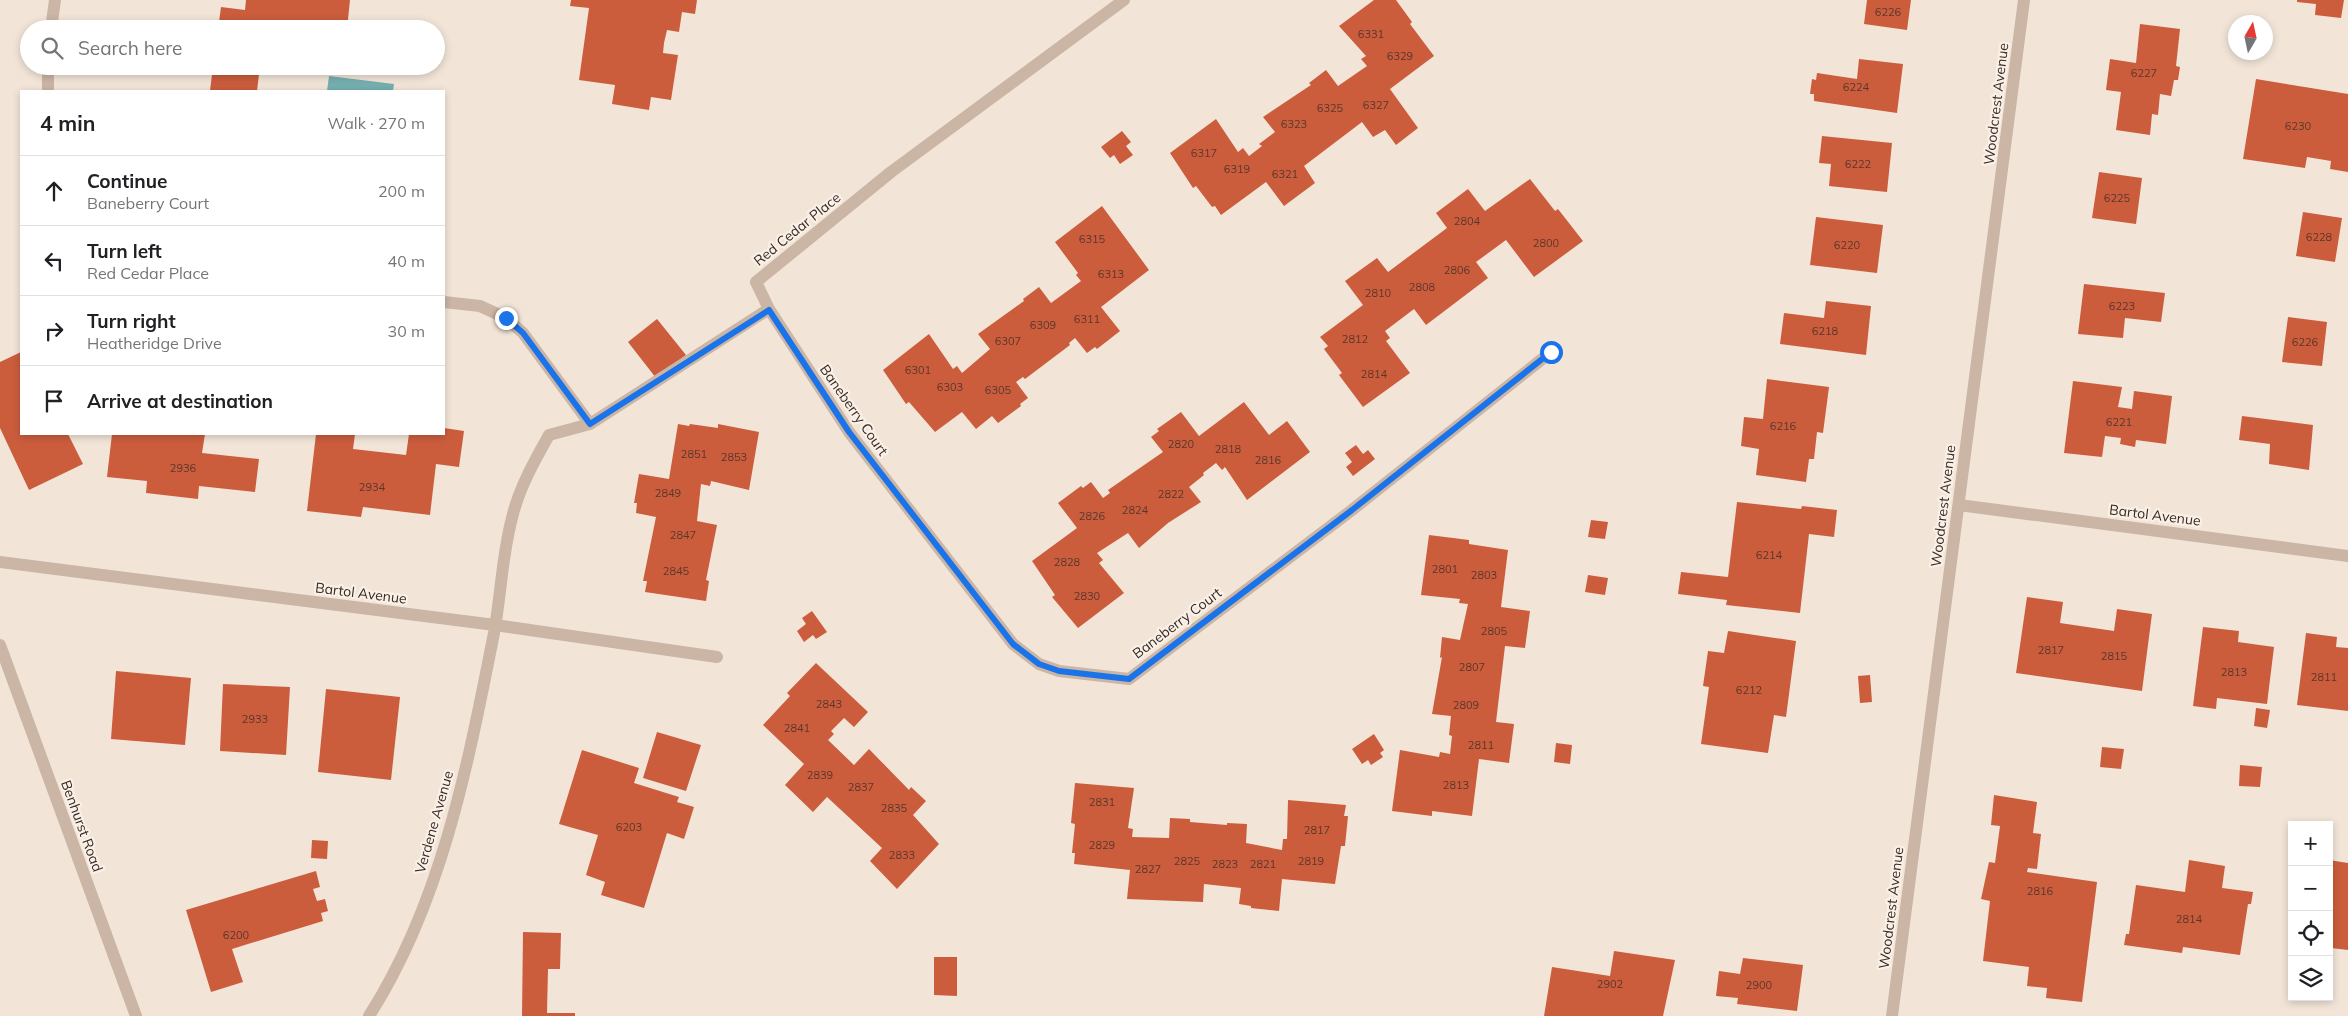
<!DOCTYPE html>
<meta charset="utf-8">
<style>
:root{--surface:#fff;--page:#f2f2f2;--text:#202124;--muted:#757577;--line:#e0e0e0}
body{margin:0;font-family:Mulish,sans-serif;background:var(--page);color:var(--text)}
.controls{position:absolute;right:15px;bottom:15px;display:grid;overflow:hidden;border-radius:0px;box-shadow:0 2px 8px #0003}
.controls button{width:45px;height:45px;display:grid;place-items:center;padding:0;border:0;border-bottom:1px solid var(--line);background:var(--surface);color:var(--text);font:25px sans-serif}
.compass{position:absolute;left:2228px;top:15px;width:45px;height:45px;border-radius:50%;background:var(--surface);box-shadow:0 2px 8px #0003;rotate:9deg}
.stop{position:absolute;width:15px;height:15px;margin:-11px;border:4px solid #1a73e8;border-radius:50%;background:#fff}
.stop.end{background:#1a73e8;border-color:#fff;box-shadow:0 1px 5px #0008}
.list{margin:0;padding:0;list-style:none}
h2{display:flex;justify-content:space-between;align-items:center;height:65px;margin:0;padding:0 20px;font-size:21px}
h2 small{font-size:16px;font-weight:400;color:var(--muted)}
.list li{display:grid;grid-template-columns:32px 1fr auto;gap:15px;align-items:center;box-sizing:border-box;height:70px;padding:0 20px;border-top:1px solid var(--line)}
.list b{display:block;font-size:19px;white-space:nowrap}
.list p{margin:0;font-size:16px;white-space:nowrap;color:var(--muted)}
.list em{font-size:16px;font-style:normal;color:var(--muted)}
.icon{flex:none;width:28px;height:28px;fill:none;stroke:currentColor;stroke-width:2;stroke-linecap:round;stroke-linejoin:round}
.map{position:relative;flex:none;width:2348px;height:1016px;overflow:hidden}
.search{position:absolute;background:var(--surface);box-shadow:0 2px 8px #0003;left:20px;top:20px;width:425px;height:55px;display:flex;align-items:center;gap:12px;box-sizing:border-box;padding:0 18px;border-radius:28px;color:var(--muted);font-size:19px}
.panel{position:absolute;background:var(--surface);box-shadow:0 2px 8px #0003;left:20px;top:90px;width:425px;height:345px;border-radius:0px}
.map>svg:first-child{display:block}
.water{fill:#76afb0}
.building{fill:#cb5d3d}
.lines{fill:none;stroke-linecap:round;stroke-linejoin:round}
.minor{stroke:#cbb5a4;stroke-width:12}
.route{stroke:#1a73e8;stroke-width:6}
.labels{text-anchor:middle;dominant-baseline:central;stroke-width:4.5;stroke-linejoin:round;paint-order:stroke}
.number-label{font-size:11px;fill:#5a372c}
.street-label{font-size:14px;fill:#352a26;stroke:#faf0e5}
</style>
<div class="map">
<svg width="2348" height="1016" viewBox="0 0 2348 1016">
<rect width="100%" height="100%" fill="#f2e5d8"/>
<path class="water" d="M329,76L394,84L393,91H327Z"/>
<path class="building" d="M246,0H350L347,29H218L221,7L245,10Z
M571,0H697L695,14L682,12L679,32L667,30L664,43L663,53L678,55L671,100L651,97L649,110L612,104L615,85L579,80L589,8L570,6Z
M1374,0H1396L1412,22L1410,24L1434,56L1390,89L1418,128L1396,145L1385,130L1373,137L1362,122L1304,166L1315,183L1284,206L1266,182L1221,215L1215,206L1212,207L1196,186L1193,188L1170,153L1216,119L1238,152L1243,148L1249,156L1262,146L1259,144L1275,132L1263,117L1311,85L1309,83L1326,70L1338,86L1367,66L1361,59L1366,56L1339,26Z
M1867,0H1911L1907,30L1864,24Z
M2297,0H2344L2341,18L2315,15L2316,4L2297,2Z
M2140,24L2180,29L2176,66L2180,67L2178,80H2174L2171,96L2160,94L2158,115L2152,114L2150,135L2116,130L2121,92L2106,90L2110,59L2136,63Z
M1859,59L1903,64L1897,113L1814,101V94H1810L1812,79L1816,80L1817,73L1857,79Z
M213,66H260L257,91H210Z
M2256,79L2348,94V172L2330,169L2331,161L2307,157L2305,168L2243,159Z
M1122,131L1131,142L1126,146L1133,155L1120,164L1114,155L1110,158L1101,147Z
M1822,136L1892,143L1887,192L1829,186L1831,164L1819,163Z
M2099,172L2142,178L2136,224L2092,218Z
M1530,179L1555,211L1558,209L1583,241L1534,277L1506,240L1476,262L1488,278L1426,325L1414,309L1385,331L1390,338L1386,341L1410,373L1363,407L1339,375L1342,373L1324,349L1328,346L1320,337L1363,305L1345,281L1377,258L1388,272L1447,228L1436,213L1468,189L1485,211Z
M1102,206L1149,270L1101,307L1120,331L1097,349L1095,347L1087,353L1075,338L1069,343L1070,345L1025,379L1023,377L1016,382L1028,398L1020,404L1021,406L998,423L992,416L976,429L962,412L935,432L909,402L906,404L883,370L929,334L953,369L957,366L962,373L990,349L978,334L1024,301L1023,299L1039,287L1051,303L1081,281L1076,275L1078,273L1055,242Z
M2303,212L2342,218L2335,262L2296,256Z
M1816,217L1883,225L1877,273L1810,265Z
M2084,284L2165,293L2161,322L2125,318L2123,338L2078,334Z
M1826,301L1871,306L1866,355L1780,344L1784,313L1824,318Z
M2288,317L2327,322L2322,366L2282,362Z
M657,319L686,355L656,378L628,342Z
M21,352V434H68L83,464L29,490L0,428V362Z
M1767,379L1829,387L1823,433L1817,432L1814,459H1809L1806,482L1756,475L1759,449L1741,446L1744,417L1763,419Z
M2073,381L2122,387L2118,407L2132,409L2134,391L2172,396L2166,444L2136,440L2135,447L2120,444L2121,438L2105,436L2102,457L2064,453Z
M1244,402L1269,435L1287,421L1310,452L1247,500L1225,467L1222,470L1216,463L1203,473L1204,475L1189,487L1201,502L1168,523L1139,548L1128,533L1097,553L1103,560L1099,563L1124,593L1078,628L1052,597L1055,595L1032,561L1077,528L1058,503L1081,486L1083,488L1091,482L1103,498L1110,493L1108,490L1163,452L1151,437L1159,431L1157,429L1181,412L1199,436Z
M2242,416L2313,425L2309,470L2269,464L2270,444L2239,440Z
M678,424L689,426L690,424L718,428V424L759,432L749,490L711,481L710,486L701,484L697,521L717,525L706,580L709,581L706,601L645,592L647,581H643L656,517L636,513L637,503H634L639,474L669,479Z
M444,428L464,431L459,467L436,464L430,515L363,507L361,517L307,511L316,434H355L353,449L406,455L409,434H444Z
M112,434H205L202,453L259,459L255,492L199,486L198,499L146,493L147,481L107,477Z
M1356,445L1363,454L1368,450L1375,459L1353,476L1346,467L1352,462L1345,453Z
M1737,502L1801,509L1802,506L1837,510L1834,537L1809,534L1800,613L1726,605L1727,600L1678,594L1681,572L1728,577Z
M1591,520L1608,522L1605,539L1588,537Z
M1429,535L1469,540V544L1508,550L1501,607L1530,611L1525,648L1505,646L1496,722L1514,724L1509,763L1479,759L1472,816L1432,811V816L1392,811L1400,750L1439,757L1440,752L1450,754L1452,736L1449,735L1451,716L1432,714L1442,657L1440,658L1442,637L1460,640L1468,604L1459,603L1460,599L1421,595Z
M1588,575L1608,578L1605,595L1585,592Z
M2027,597L2063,602L2060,623L2114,631L2117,609L2152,614L2142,691L2016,673Z
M812,611L827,632L816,639L813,635L804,642L797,631L806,624L802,618Z
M2203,627L2239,631L2238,642L2274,647L2267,704L2217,698L2216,709L2193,706Z
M1728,631L1796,641L1786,717L1774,715L1768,753L1701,744L1709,687L1703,686L1708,651L1724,653Z
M2306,633L2337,637L2336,647L2348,648V711L2297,705Z
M816,663L868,712L854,727L844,718L831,731L834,734L828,740L854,765L869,749L909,790L911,787L926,801L913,815L939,844L897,889L870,861L882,848L827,797L813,812L785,785L804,764L763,725L790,696L787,693Z
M116,671L191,678L185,745L111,739Z
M1870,675L1872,702L1860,703L1858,676Z
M223,684L290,687L286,755L220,751Z
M326,689L400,697L391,780L318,772Z
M2256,708L2270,710L2267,728L2254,726Z
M657,732L701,745L686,791L643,778Z
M1374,734L1384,750L1380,753L1383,757L1371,765L1368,760L1362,764L1352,749Z
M1556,743L1572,745L1570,764L1554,762Z
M2102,747L2124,749L2121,769L2100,767Z
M582,750L639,768L634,783L679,797L677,802L694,807L684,839L667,833L644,908L601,895L605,882L586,875L598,835L559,824Z
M2240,765L2262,767L2260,787L2239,786Z
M1075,783L1134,788L1128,828L1133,829L1132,837L1169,838L1170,818L1190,819V822L1227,825V823L1247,824L1246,843L1282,850L1283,839H1287L1288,800L1346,805L1344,816H1348L1345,846H1341L1335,884L1282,879L1279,911L1251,908V906L1239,904L1241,888L1204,884L1203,902L1127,899L1130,870L1074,864L1075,853H1072L1075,824L1071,823Z
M1994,795L2037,802L2033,833L2041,834L2037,869L2028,868L2027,872L2097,882L2082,1002L2046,998L2047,988L2027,986L2029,967L1983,961L1990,901L1981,899L1989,862L1995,863L2000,826L1991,825Z
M312,840L328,841L327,859L311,858Z
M2189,860L2225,866L2222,888L2253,892L2251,904H2248L2240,955L2183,947L2182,953L2124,945L2126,934H2129L2136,885L2185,892Z
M2329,860L2348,863V950L2331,948V953Z
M316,871L320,887L313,889L317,901L325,899L328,911L321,913L323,921L232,949L243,982L211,992L186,910Z
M523,932L561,933L560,969H548L547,1013H575V1016H522Z
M1614,951L1675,960L1663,1016H1544L1552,967L1610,976Z
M934,957H957V996L934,995Z
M1743,958L1803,965L1797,1011L1737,1004L1738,998L1716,996L1719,971L1740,974Z"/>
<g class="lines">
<path class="minor" d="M51,29L55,0
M48,66V91
M444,302L480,306L506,318L523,333L590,424
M769,309L849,432L1013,644L1039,664L1059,671L1129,679L1352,510L1551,352
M1959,505L2348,556
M0,562L495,625L717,657
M0,645L136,1016
M369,1016C442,902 468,764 494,633C501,595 502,555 512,518C519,488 534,462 549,435L590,424L769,309L756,282L891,172L1124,0
M1892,1016L2024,0"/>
</g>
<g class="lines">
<path class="route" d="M506,318L523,333L590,424L769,310L849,432L1013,644L1039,664L1059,671L1129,679L1352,510L1551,352"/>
</g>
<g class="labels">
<g class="number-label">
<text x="1888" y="12">6226</text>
<text x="1371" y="34">6331</text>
<text x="1400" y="56">6329</text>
<text x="2144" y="73">6227</text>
<text x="1856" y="87">6224</text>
<text x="1376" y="105">6327</text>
<text x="1330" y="108">6325</text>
<text x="1294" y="124">6323</text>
<text x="2298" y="126">6230</text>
<text x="1204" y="153">6317</text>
<text x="1858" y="164">6222</text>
<text x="1237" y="169">6319</text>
<text x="1285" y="174">6321</text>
<text x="2117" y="198">6225</text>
<text x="1467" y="221">2804</text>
<text x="2319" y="237">6228</text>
<text x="1092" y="239">6315</text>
<text x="1546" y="243">2800</text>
<text x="1847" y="245">6220</text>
<text x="1457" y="270">2806</text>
<text x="1111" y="274">6313</text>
<text x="1422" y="287">2808</text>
<text x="1378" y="293">2810</text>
<text x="2122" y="306">6223</text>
<text x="1087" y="319">6311</text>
<text x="1043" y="325">6309</text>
<text x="1825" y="331">6218</text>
<text x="1355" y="339">2812</text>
<text x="1008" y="341">6307</text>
<text x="2305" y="342">6226</text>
<text x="918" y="370">6301</text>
<text x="1374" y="374">2814</text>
<text x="950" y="387">6303</text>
<text x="998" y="390">6305</text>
<text x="2119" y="422">6221</text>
<text x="1783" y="426">6216</text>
<text x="1181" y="444">2820</text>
<text x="1228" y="449">2818</text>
<text x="694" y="454">2851</text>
<text x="734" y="457">2853</text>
<text x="1268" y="460">2816</text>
<text x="183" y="468">2936</text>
<text x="372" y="487">2934</text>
<text x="668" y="493">2849</text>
<text x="1171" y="494">2822</text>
<text x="1135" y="510">2824</text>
<text x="1092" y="516">2826</text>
<text x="683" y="535">2847</text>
<text x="1769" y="555">6214</text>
<text x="1067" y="562">2828</text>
<text x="1445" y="569">2801</text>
<text x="676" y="571">2845</text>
<text x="1484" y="575">2803</text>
<text x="1087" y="596">2830</text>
<text x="1494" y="631">2805</text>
<text x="2051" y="650">2817</text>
<text x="2114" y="656">2815</text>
<text x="1472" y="667">2807</text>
<text x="2234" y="672">2813</text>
<text x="2324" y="677">2811</text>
<text x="1749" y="690">6212</text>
<text x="829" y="704">2843</text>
<text x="1466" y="705">2809</text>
<text x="255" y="719">2933</text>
<text x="797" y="728">2841</text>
<text x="1481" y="745">2811</text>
<text x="820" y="775">2839</text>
<text x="1456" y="785">2813</text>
<text x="861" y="787">2837</text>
<text x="1102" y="802">2831</text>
<text x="894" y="808">2835</text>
<text x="629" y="827">6203</text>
<text x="1317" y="830">2817</text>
<text x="1102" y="845">2829</text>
<text x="902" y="855">2833</text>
<text x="1187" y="861">2825</text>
<text x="1311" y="861">2819</text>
<text x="1225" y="864">2823</text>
<text x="1263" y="864">2821</text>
<text x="1148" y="869">2827</text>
<text x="2040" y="891">2816</text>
<text x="2189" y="919">2814</text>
<text x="236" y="935">6200</text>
<text x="1610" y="984">2902</text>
<text x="1759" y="985">2900</text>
</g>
<g class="street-label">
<text transform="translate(1996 104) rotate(-83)">Woodcrest Avenue</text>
<text transform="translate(797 229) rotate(-39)">Red Cedar Place</text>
<text transform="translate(854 410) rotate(55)">Baneberry Court</text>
<text transform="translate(1943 506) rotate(-83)">Woodcrest Avenue</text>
<text transform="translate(2155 515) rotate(7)">Bartol Avenue</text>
<text transform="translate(361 593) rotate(7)">Bartol Avenue</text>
<text transform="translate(1177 623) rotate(-37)">Baneberry Court</text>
<text transform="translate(434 822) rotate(-74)">Verdene Avenue</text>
<text transform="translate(82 826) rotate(70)">Benhurst Road</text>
<text transform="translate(1891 908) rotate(-83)">Woodcrest Avenue</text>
</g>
</g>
</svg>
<div class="controls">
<button>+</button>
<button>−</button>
<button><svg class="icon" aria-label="locate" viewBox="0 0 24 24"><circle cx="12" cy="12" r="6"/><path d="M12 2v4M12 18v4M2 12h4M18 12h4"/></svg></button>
<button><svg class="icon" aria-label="layers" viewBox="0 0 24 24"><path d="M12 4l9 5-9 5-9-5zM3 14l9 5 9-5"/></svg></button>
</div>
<svg class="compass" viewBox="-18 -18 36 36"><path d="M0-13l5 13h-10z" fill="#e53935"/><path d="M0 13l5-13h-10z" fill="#757577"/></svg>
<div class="stop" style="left:1551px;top:352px"></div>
<div class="stop end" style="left:506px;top:318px"></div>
<div class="search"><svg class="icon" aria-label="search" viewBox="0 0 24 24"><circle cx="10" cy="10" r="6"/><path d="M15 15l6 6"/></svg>Search here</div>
<section class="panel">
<h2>4 min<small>Walk · 270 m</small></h2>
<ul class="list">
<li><svg class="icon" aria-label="ahead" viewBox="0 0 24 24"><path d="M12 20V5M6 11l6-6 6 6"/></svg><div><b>Continue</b><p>Baneberry Court</p></div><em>200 m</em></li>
<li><svg class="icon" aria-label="left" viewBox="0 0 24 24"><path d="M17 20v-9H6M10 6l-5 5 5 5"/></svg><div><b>Turn left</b><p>Red Cedar Place</p></div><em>40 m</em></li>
<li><svg class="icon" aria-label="right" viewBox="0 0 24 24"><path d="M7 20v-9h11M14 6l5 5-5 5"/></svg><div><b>Turn right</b><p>Heatheridge Drive</p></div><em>30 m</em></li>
<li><svg class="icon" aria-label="arrive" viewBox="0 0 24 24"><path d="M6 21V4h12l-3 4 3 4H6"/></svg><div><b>Arrive at destination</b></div></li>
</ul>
</section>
</div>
